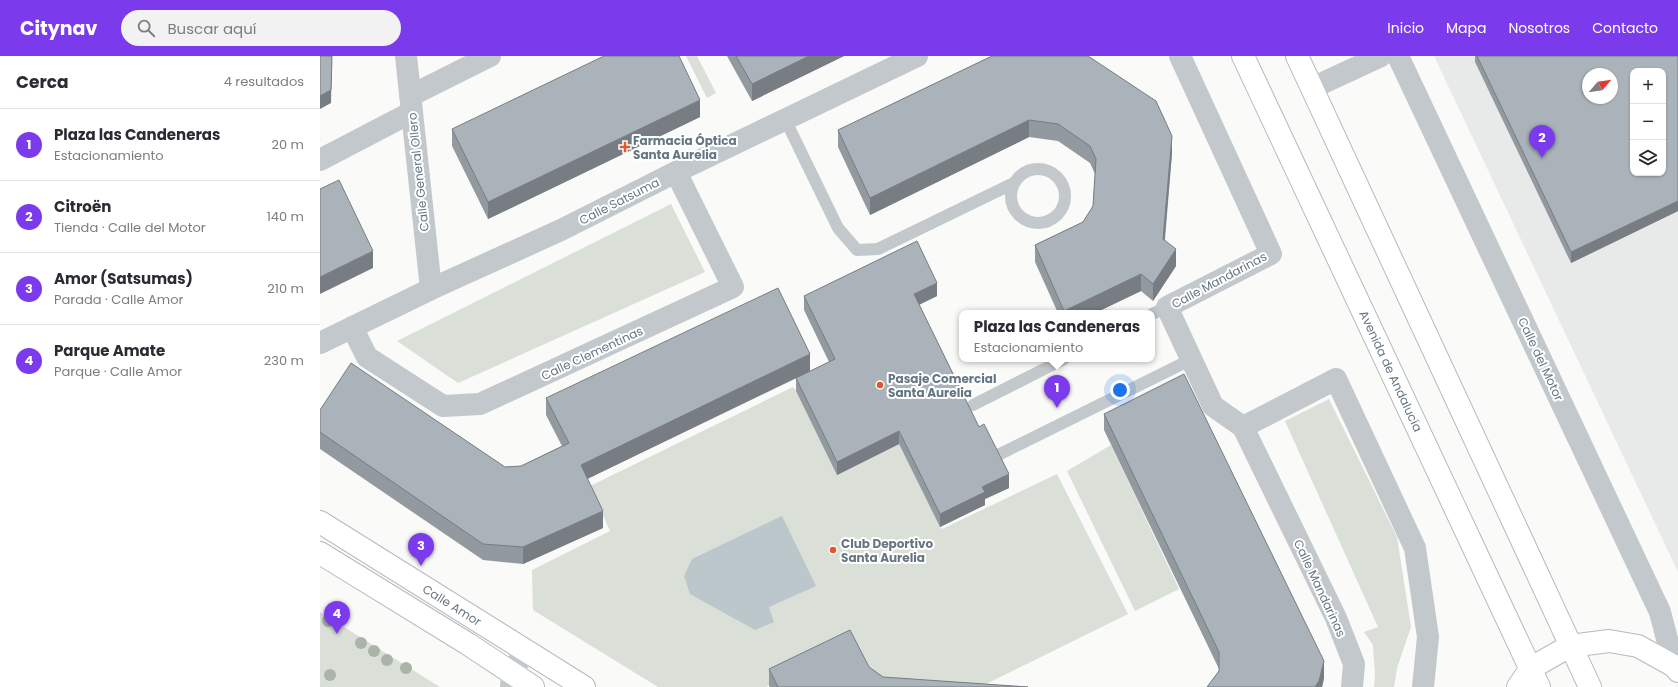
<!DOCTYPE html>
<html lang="es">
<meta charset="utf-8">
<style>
:root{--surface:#fff;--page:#f2f2f3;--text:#2b2b33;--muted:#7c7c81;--line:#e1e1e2;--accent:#7c3aed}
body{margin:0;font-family:Poppins,sans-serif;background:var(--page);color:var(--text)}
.controls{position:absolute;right:12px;top:12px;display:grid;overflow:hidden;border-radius:8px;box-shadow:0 1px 3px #0004}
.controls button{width:36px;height:36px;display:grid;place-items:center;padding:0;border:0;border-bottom:1px solid var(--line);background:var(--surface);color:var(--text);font:20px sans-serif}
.compass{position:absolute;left:1262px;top:12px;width:36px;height:36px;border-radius:50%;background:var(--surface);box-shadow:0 1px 3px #0004;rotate:61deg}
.you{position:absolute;left:800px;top:334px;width:14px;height:14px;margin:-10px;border:3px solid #fff;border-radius:50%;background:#1a73e8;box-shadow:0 0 0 6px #1a73e833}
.badge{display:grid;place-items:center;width:26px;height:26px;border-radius:50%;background:var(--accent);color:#fff;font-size:13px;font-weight:700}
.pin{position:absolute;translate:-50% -33px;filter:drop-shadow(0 1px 2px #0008)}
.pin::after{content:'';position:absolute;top:21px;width:14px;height:12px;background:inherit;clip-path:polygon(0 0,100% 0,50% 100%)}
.popup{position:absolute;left:639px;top:254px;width:196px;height:52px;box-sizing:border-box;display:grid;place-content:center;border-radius:8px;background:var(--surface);filter:drop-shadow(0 1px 3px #0005);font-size:13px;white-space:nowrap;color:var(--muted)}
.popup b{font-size:15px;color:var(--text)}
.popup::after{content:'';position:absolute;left:50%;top:100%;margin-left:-8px;border:8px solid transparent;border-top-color:var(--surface)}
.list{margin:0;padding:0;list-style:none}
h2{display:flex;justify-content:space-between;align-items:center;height:52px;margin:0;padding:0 16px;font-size:17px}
h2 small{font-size:13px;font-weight:400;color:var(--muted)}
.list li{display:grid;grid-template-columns:26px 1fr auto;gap:12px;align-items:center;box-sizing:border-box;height:72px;padding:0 16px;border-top:1px solid var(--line)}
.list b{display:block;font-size:15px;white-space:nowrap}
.list p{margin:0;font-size:13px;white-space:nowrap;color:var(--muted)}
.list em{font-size:13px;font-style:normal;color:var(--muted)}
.icon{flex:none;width:22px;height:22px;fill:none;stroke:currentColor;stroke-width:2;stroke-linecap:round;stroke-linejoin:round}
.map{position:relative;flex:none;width:1358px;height:631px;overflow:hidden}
header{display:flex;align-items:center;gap:24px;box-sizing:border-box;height:56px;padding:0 20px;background:var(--accent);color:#fff}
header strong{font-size:19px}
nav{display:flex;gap:22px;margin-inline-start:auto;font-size:14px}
.search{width:280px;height:36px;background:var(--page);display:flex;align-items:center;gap:10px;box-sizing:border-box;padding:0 14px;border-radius:22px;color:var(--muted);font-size:15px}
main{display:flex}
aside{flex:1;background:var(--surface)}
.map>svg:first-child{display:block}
.built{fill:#e8e9e9;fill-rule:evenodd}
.green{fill:#dadfd7}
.water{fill:#bbc7cb}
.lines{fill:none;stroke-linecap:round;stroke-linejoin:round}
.primary-casing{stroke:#b5babe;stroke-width:24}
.service{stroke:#c3c8cc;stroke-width:12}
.minor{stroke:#c3c8cc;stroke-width:22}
.tertiary{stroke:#c3c8cc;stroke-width:22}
.primary{stroke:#fff;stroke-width:22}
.tree{fill:#aab4a7}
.wall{fill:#929a9f}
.shaded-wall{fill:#777d82}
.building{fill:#aab3b9;stroke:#777d82;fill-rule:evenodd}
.poi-dot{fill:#e4572e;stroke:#fff;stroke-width:1.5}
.labels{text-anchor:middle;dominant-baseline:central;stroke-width:4;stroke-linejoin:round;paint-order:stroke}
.poi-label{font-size:12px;font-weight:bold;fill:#657683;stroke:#fff;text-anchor:start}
.street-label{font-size:12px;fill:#657683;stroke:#fff}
</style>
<header>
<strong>Citynav</strong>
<div class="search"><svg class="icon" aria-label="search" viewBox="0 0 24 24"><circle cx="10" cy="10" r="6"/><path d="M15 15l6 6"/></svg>Buscar aquí</div>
<nav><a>Inicio</a><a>Mapa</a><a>Nosotros</a><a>Contacto</a></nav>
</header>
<main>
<aside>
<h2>Cerca<small>4 resultados</small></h2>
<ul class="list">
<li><span class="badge">1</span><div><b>Plaza las Candeneras</b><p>Estacionamiento</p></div><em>20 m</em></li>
<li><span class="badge">2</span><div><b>Citroën</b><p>Tienda · Calle del Motor</p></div><em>140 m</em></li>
<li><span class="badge">3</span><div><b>Amor (Satsumas)</b><p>Parada · Calle Amor</p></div><em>210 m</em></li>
<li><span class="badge">4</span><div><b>Parque Amate</b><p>Parque · Calle Amor</p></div><em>230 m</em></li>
</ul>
</aside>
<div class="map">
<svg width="1358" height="631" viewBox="0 0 1358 631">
<rect width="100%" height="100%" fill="#fafaf8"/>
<path class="built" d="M1114,0H1358V516ZM1313,15H1343V117H1313ZM1268,18H1292V42H1268Z"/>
<path class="green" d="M366,0H377L396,37L387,42Z
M351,148L385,216L138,327L77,285Z
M473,331L476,335L579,388L620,471L622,473L737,418L808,558L660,631H554L530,591L446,631H338L213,554L212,514L290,475L270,430Z
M1009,343L1077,481L1091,571L1077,612L1074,631H1054L1055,619L1053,589L1044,576L1058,571L965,365Z
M791,389L859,533L815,555L747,415Z
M0,556L120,631H0Z"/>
<path class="water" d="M462,460L496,530L449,551L454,566L435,574L370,538L364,520L372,503Z"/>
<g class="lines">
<defs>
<path id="primary" d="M923,0L1219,631
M977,0L1270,631
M0,466L264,631
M0,497L148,588L213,631
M1198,631L1211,612L1250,590L1289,585L1318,590L1354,610L1358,615"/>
</defs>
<use href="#primary" class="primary-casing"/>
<path class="service" d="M465,63L518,172L537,194L558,193L694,127
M691 140a27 27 0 1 1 54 0a27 27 0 1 1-54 0Z
M832,258L847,251
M653,349L744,303
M678,399L872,303"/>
<path class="minor" d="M86,0L111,233
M860,0L951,198L847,251L893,350L923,371L1016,562L1034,608L1032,631
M1078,0L1340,556L1354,610
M992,32L1061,0
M90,40L170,0
M0,104L92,56
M32,271L47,301L123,350L160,348L413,231L356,116
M0,287L111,233L241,174L356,116L597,0
M923,371L1016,323L1095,492L1108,581L1103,631"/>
<path class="tertiary" d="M191,631L192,617L205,594"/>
<use href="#primary" class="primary"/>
</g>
<g class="tree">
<circle cx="8" cy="565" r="6"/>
<circle cx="41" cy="587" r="6"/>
<circle cx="54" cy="595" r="6"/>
<circle cx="67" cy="604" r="6"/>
<circle cx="86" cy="612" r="6"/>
<circle cx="10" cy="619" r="6"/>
</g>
<path class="wall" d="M407,0H524L432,45Z
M672,0L852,97L845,184L856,210L833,245L821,235L775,257H738L715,206V189L763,166L773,150L775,118L770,107L738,85L709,81L550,159L518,91V74Z
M1155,0H1358V155L1251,207L1155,6Z
M380,61L168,163L132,90V73Z
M484,240H617L599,249L689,432L665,443V449L620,471L579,388L517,419L476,335V322L483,319L267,423L283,472L203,508L163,504L0,393V354L185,411L201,410L242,390L226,359V342L490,315L509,306L484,254Z
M784,358L1004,622L1002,631H887L899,615V613L784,374Z
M549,611L563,621L708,631H450L449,630V613Z"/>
<path class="shaded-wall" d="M12,0L11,47L0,53V40Z
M489,0H524L432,45V28Z
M380,44V61L168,163V146Z
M709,64V81L550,159V142Z
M852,80V97L843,200V183Z
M1358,145V155L1251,207V196Z
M856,193V210L833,245V228Z
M53,195V212L0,238V221Z
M821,218V235L775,257H744V255Z
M617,227V240L594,251V238Z
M490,298V315L261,426V409Z
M579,375V388L517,419V406Z
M689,418V432L665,443V449L620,471V458L662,431Z
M283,455V472L203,508V491Z
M1004,605V622L1002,631H995Z"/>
<path class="building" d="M0,0H12L11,34L0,40Z
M284,0H359L380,44L168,146L132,73Z
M416,0H489L432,28Z
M672,0H768L836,45L852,80L843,183L856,193L833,228L821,218L744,255L715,189L763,166L773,150L776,103L770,90L738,68L709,64L550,142L518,74Z
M1157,0H1358V145L1251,196ZM1313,15H1343V117H1313ZM1268,18H1292V42H1268Z
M19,124L53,195L0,221V133Z
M597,185L617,227L594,238L659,371L664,368L689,418L662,431L665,436L620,458L579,375L517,406L476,322L515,303L484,240Z
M458,232L490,298L261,409L283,455L203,491L163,488L0,376V354L31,307L185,411L201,410L249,387L226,342Z
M864,318L1004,605L999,625L995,631H887L899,615V596L784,358Z
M530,574L549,611L563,621L708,631H458L449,613Z"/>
<g class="poi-dot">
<path d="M303 85h4v4h4v4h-4v4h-4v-4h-4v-4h4z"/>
<circle cx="560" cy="329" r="4"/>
<circle cx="513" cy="494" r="4"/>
</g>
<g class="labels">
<g class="poi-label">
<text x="313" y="84">Farmacia Óptica<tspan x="313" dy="14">Santa Aurelia</tspan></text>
<text x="568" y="322">Pasaje Comercial<tspan x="568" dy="14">Santa Aurelia</tspan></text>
<text x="521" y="487">Club Deportivo<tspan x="521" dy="14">Santa Aurelia</tspan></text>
</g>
<g class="street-label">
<text transform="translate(98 116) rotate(-96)">Calle General Ollero</text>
<text transform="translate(299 145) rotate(-27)">Calle Satsuma</text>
<text transform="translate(899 224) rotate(-28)">Calle Mandarinas</text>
<text transform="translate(272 297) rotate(-25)">Calle Clementinas</text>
<text transform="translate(1221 303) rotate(65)">Calle del Motor</text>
<text transform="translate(1071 315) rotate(65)">Avenida de Andalucía</text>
<text transform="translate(1000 532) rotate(65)">Calle Mandarinas</text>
<text transform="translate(132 549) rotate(32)">Calle Amor</text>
</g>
</g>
</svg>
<div class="controls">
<button>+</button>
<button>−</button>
<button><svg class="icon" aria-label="layers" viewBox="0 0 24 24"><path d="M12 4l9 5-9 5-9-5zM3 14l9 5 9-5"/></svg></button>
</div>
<svg class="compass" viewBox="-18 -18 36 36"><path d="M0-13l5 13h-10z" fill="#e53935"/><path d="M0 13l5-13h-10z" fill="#7c7c81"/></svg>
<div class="you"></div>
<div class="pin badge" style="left:737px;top:352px">1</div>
<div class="popup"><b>Plaza las Candeneras</b>Estacionamiento</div>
<div class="pin badge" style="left:1222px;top:102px">2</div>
<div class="pin badge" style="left:101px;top:510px">3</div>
<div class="pin badge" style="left:17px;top:578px">4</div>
</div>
</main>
